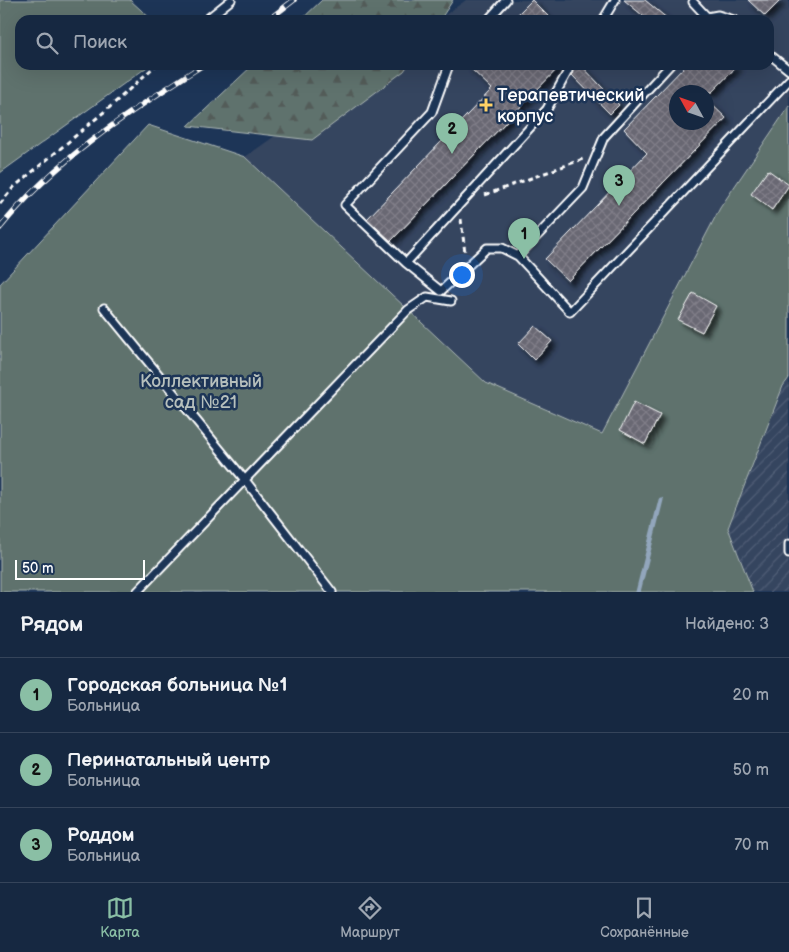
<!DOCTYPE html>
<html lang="ru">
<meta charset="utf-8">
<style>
:root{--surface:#162841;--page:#1f3048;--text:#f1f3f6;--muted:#9ea6b1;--line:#35445a;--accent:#8abfa5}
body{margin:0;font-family:"Balsamiq Sans",sans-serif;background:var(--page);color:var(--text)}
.compass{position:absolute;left:669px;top:85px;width:45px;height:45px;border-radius:50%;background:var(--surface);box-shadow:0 5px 20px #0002;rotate:310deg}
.scale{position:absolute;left:15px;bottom:12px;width:130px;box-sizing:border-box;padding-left:5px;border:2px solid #fff;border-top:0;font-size:14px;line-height:18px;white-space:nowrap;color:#fff;-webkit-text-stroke:4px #1d3557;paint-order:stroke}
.you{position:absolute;left:461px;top:274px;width:18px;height:18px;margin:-12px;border:4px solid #fff;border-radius:50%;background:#1a73e8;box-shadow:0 0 0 8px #1a73e833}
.badge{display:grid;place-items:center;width:32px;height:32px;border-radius:50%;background:var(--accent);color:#111;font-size:16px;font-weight:700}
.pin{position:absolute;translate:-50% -41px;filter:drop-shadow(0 1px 2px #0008)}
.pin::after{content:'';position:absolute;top:26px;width:18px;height:15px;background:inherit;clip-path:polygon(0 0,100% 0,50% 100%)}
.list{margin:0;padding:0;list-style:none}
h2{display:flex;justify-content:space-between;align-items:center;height:65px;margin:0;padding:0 20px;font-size:21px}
h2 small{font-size:16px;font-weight:400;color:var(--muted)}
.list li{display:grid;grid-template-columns:32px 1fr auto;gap:15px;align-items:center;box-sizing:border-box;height:75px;padding:0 20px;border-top:1px solid var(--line)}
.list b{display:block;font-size:19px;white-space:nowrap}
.list p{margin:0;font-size:16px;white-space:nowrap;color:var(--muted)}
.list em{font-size:16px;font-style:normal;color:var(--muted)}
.icon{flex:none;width:28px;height:28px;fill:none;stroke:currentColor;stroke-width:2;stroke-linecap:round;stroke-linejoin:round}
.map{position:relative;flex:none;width:789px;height:592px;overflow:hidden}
.search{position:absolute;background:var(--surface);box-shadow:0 5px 20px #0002;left:15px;right:15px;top:15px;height:55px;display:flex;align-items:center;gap:12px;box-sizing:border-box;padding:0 18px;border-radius:15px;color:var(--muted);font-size:19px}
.sheet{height:290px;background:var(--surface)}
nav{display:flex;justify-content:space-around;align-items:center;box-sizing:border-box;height:70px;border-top:1px solid var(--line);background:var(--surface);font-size:14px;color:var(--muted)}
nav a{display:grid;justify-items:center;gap:2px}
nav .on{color:var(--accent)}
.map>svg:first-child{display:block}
.built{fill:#34445f;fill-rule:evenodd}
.industrial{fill:url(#industrial-furrows)}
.green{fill:#5e726d;stroke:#aeb8b6}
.forest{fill:url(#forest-firs);stroke:#aeb8b6}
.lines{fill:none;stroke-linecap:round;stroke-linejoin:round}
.stream{stroke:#92a6bc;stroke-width:5}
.building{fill:url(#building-cross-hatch);stroke:#fff;filter:url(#shadow)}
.service-casing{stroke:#fff;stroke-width:11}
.path{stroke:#fff;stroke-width:3;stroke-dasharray:5 4;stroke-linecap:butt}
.service{stroke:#1d3557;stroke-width:7}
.rail-casing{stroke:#fff;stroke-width:5.5}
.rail{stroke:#1d3557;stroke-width:4;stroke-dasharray:11;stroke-linecap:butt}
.poi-dot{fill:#ffd166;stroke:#1d3557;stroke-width:2}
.labels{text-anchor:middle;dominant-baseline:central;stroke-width:5;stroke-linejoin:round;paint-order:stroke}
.poi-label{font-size:18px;fill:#fff;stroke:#1d3557;text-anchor:start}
.park-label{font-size:18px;fill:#b7c0bd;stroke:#1d3557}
</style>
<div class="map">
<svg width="789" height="592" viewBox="0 0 789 592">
<defs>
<pattern id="industrial-furrows" width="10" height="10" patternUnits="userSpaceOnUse" patternTransform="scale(1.25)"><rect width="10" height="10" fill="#34445f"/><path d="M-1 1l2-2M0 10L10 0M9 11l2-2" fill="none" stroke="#526077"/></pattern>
<pattern id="forest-firs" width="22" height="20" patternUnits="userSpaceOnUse" patternTransform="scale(1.25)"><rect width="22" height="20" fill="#5e726d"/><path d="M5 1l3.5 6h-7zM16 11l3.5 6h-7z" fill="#535b59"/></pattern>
<pattern id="building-cross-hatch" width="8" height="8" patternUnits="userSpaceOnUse" patternTransform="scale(1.25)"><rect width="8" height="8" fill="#696773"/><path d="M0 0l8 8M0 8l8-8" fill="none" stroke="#807e88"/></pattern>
<filter id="shadow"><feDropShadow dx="4.5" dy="4.5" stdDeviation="2.5" flood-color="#0009"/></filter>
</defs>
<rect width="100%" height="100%" fill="#1d3557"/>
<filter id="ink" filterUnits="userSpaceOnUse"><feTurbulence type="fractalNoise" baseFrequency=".02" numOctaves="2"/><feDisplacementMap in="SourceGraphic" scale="10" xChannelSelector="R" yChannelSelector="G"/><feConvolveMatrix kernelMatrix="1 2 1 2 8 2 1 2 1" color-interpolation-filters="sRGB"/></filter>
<g filter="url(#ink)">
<path class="built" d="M466,0H789V106L720,208L602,434L486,383L245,157L375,65H769V20H438ZM676,92H706V122H676Z"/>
<path class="industrial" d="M789,378V592H753L728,528L783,386Z"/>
<path class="green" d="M0,0H130L152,20H20V65H150L0,173Z
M789,106V378L783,386L728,528L753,592H0V284L148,125L245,157L486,383L602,434L720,208Z"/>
<path class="forest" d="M322,0H453L440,20H301Z
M253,65H408L404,71L312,140L188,126Z"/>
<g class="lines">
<path class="stream" d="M638,592L661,500"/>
</g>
<path class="building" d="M532,0L552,20H512Z
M624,0H645L669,20H648Z
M748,0H781L765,16Z
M467,65H561L391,241L367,219L492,89Z
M563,65H581L619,105L610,114L572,75V68Z
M686,65H738L712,92H676V122H706V99L726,118L568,281L545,259L647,153L624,129Z
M768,170L789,185L772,210L751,194Z
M693,293L716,306L702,332L678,320Z
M535,326L552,341L534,360L518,344Z
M634,402L660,415L645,444L620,430Z"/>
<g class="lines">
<defs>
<path id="service" d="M693,2L707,17L718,15L734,20
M206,20L231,0
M488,20L506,0
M603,20L615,0
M769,54L789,70
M449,65L432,112L345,205L406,263L441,291L487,248H502L518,256L570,312L789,80
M518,256L583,188L604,137L670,65
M406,263L547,109L568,71
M104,308L245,480L332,592
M789,544V553
M137,592L408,310L427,297L451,301"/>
</defs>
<use href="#service" class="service-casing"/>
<path class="path" d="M485,195L583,159
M0,204L13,188L110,107L156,65
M461,219L465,253"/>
<use href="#service" class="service"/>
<defs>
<path id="rail" d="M268,20L294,0
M0,228C56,159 129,112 203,65"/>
</defs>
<use href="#rail" class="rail-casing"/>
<use href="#rail" class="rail"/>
</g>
</g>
<path class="poi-dot" d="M483.5 97.5h5v5h5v5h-5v5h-5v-5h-5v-5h5z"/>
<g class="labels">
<g class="poi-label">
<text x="497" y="95">Терапевтический<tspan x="497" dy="21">корпус</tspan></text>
</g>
<g class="park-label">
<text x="201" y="381">Коллективный<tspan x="201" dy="21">сад №21</tspan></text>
</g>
</g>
</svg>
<svg class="compass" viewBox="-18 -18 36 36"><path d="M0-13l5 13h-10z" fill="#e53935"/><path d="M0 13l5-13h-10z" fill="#9ea6b1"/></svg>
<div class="scale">50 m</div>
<div class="you"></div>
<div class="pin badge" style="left:524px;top:259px">1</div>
<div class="pin badge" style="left:452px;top:154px">2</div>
<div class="pin badge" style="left:619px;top:206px">3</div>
<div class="search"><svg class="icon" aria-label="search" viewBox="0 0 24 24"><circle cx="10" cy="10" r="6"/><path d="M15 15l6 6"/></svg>Поиск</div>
</div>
<section class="sheet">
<h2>Рядом<small>Найдено: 3</small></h2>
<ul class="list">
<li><span class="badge">1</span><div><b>Городская больница №1</b><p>Больница</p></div><em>20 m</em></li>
<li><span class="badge">2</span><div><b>Перинатальный центр</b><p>Больница</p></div><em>50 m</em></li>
<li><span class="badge">3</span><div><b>Роддом</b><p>Больница</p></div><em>70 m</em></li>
</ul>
</section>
<nav>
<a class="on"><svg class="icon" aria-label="map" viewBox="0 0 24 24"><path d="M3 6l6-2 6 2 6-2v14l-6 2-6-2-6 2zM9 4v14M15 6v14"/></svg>Карта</a>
<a><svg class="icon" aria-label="directions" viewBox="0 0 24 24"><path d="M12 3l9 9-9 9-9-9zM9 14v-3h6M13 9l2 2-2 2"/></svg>Маршрут</a>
<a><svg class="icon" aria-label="saved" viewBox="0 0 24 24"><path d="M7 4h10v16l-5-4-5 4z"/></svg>Сохранённые</a>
</nav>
